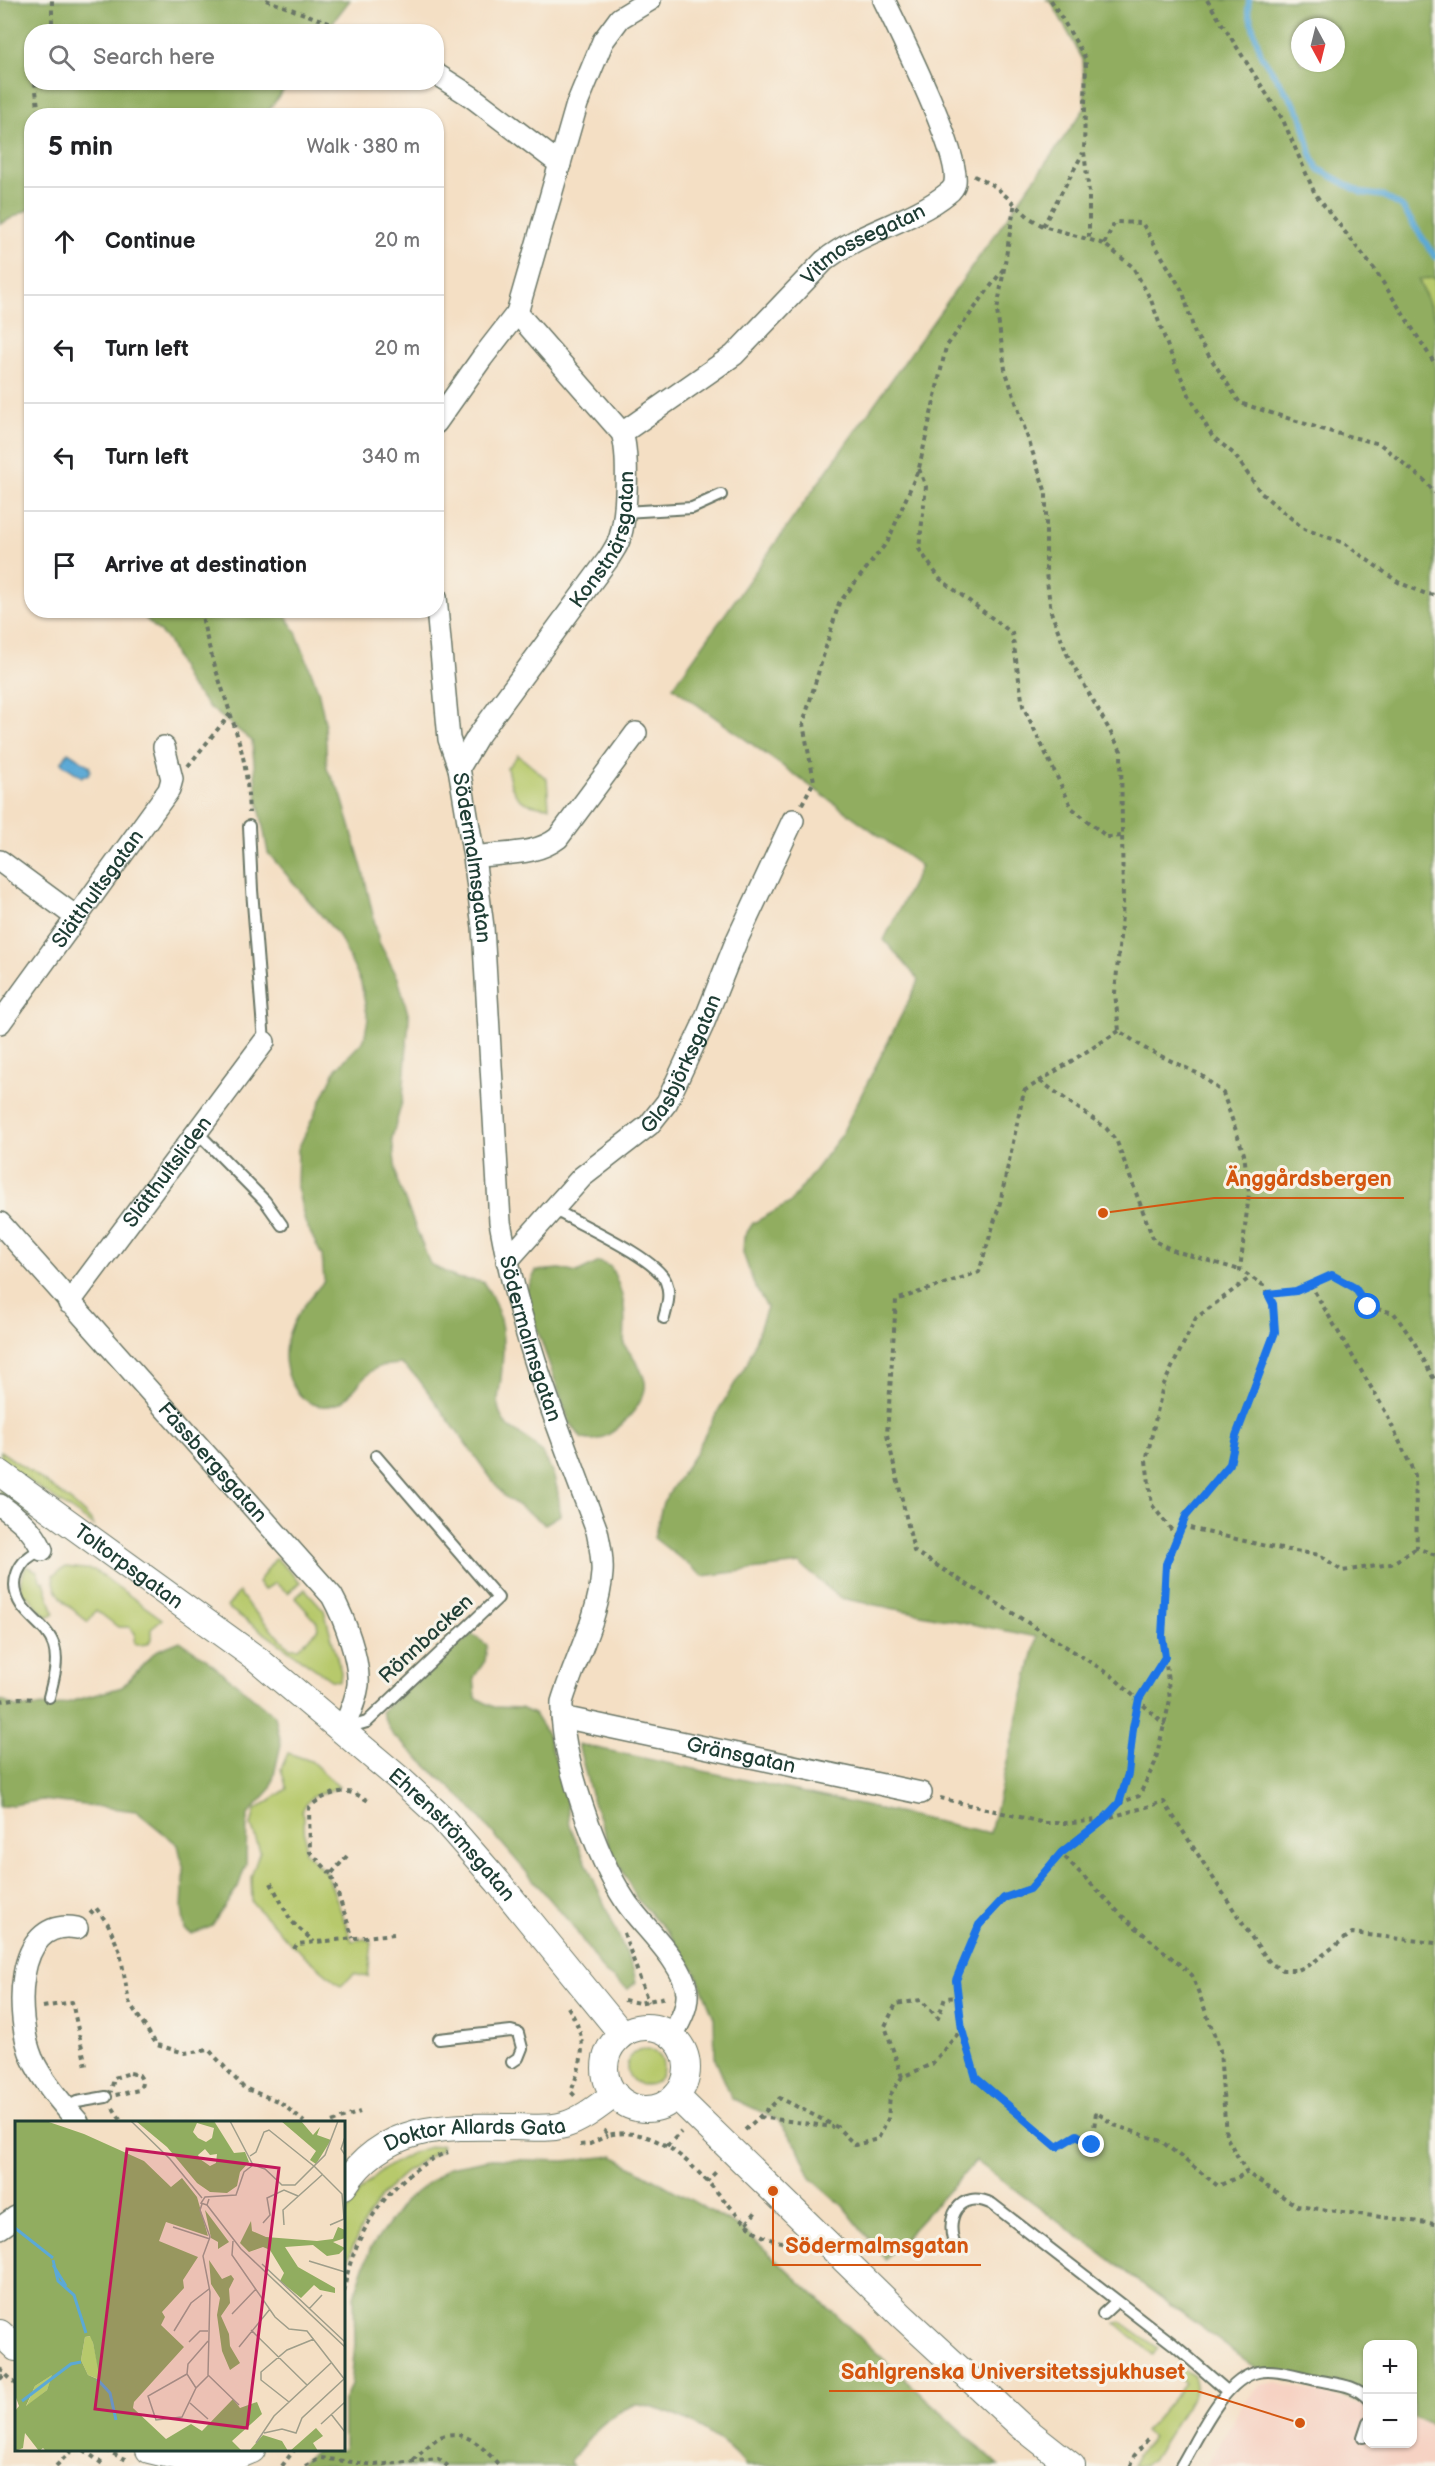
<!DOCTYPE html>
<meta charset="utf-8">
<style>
:root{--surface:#fff;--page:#f2f2f2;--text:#202124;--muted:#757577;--line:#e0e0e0}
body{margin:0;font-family:"Balsamiq Sans",sans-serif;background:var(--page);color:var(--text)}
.controls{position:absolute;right:18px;bottom:18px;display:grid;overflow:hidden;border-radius:12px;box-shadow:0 2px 4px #0004}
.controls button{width:54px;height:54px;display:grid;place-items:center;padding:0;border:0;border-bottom:2px solid var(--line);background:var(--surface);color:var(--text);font:30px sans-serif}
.compass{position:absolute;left:1291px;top:18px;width:54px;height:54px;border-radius:50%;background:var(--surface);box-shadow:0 2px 4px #0004;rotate:173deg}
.stop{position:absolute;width:18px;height:18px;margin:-14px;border:4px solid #1a73e8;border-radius:50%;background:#fff}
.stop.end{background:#1a73e8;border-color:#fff;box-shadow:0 2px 6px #0008}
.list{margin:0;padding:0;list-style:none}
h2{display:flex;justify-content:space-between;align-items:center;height:78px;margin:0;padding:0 24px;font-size:26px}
h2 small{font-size:20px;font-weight:400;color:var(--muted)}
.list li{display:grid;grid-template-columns:39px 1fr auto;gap:18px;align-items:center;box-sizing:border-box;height:108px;padding:0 24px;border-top:2px solid var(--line)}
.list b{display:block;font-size:22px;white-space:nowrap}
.list em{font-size:20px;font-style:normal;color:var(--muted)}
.icon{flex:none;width:33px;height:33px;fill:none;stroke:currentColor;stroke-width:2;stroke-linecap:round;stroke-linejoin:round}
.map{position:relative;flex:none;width:1435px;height:2466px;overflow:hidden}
.search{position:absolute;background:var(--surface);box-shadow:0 2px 4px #0004;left:24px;top:24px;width:420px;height:66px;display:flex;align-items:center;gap:15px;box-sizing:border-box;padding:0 21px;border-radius:24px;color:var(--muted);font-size:22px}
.panel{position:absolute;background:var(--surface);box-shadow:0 2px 4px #0004;left:24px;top:108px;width:420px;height:510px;border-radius:24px}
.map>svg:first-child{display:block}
.built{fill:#f6d2c3}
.green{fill:#b7c96c;stroke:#6b8350;stroke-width:1.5}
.forest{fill:#91ad60;stroke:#58754a;stroke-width:1.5;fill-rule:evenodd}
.water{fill:#5ca9d5;stroke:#3e7384;stroke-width:1.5}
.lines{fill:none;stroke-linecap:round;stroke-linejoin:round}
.stream{stroke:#5ca9d5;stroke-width:6}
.service-casing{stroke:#6a7666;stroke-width:14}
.minor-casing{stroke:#6a7666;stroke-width:24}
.tertiary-casing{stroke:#6a7666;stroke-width:28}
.path{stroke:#6a7666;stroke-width:4;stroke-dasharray:4.5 4.5;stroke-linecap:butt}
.service{stroke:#fff;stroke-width:10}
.minor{stroke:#fff;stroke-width:21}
.tertiary{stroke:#fff;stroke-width:26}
.route{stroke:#1a73e8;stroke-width:8}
.labels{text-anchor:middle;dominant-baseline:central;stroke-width:6;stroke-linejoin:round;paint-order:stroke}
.street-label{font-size:21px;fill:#1f3d34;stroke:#f7f3e8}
.inset-river{fill:none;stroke:#5ca9d5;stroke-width:3}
.inset-road{fill:none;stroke:#9f9e8a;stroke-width:1.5}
.view{fill:#c2185b;fill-opacity:0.15;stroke:#c2185b;stroke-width:3}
.inset-edge{fill:none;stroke:#1f3d34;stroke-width:3}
.leader{fill:none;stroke:#d45610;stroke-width:2}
.callout-dot{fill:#d45610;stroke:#f7f3e8;stroke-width:2}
.callout-label{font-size:22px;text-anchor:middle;font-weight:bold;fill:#d45610;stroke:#f7f3e8;stroke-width:6;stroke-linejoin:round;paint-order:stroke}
</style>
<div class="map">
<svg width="1435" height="2466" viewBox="0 0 1435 2466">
<rect width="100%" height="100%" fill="#f7f3e8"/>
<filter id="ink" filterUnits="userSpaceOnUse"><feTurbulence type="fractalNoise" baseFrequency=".0167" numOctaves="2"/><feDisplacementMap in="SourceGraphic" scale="12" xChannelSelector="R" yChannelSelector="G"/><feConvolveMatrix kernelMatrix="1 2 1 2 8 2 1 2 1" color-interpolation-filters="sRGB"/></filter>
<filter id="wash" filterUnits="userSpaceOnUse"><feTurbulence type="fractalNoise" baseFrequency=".008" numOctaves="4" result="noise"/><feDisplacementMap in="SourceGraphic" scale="24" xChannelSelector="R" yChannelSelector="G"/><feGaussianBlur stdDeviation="1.35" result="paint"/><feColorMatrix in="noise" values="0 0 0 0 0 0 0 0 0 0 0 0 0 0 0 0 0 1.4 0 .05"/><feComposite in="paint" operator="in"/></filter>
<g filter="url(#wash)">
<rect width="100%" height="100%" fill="#f4dfc4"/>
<path class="built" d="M1276,2382L1367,2406L1368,2444H1412L1413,2420L1435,2427V2466H1206L1245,2401L1261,2385Z"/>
<path class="green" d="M1418,278H1435V318Z
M518,755L547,779L549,807C518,804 513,799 507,768Z
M0,1451C18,1463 89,1510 94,1526L0,1461Z
M0,1488L86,1551L68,1542L0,1494Z
M276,1558L300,1582L288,1593L275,1583L264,1590L258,1582Z
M26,1566L37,1571L41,1582H44L54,1614L46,1617L29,1597L21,1594V1580Z
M66,1567L94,1570L162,1619L151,1628V1639L148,1644L138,1645L134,1643L135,1633L129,1627H118L96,1610L88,1622C73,1609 54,1598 53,1575Z
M305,1589L324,1610L341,1672L340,1681L331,1680L227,1607L239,1592L249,1606L290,1648H298L318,1630L317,1622L295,1598Z
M288,1753L311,1761L339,1787L312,1797L301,1811L304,1817L305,1852L327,1874L352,1941L365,1939L372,1942L368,1977L354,1974L341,1986L291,1944L252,1902L251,1877L260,1851L251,1825L255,1810L287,1789L281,1769Z
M627 2067a18 18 0 1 1 36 0a18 18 0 1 1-36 0Z
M442,2145L440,2150C387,2177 363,2215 344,2270C343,2255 341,2237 344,2223C351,2185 406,2148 442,2145Z
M1120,2321L1158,2348L1153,2355L1116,2323Z
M1183,2369L1194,2376L1196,2384L1194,2394L1152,2460L1144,2466H1134L1137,2455L1152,2438L1145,2432L1185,2384L1175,2374Z"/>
<path class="forest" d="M0,0H350L326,31L32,32V82L289,83L265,115L32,116L31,208L0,224Z
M1047,0H1435V278L1418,279L1435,318V2426L1413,2418L1412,2344H1368L1367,2404L1259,2370L976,2161L885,2259L843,2206L811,2178L797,2146L778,2120L732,2098L715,2059L714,2018L695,1971L668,1932L637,1899L611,1849L593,1802L578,1744L990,1833L1037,1637L840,1598L800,1564L703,1576L654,1538L663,1502L695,1454L713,1419L748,1362L767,1307L755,1287L743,1253L744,1237L753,1223L790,1203L840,1137L919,980L884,940L921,866L673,687L1085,108L1083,60L1052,3ZM1300,27H1336V63H1300Z
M142,611H283L296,632L318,690L325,722L327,769L341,794L364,875L379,942L398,978L409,1017L403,1098L392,1138L397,1180L430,1264L456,1278L483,1282C505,1313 505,1341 501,1378C500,1389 496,1400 499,1410C506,1430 510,1427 526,1438C552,1457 559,1485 560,1515L545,1524L504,1496L417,1377L401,1364C393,1365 381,1365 374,1369C362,1377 349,1400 337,1404C301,1416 280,1375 286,1344C291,1319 308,1300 324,1281L322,1256L305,1222L297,1187L298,1149L336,1069L364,1040L368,1019L361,983L339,936L268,853L257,795L252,741L209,707L188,683L167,639L145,618Z
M599,1262L611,1267C626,1298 626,1311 624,1345C632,1355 642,1368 645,1382C649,1402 611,1441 592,1440C588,1440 585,1439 582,1439L569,1421L525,1294L536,1271L560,1269L577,1273Z
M472,1634L487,1645L485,1661L474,1677L476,1698L494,1707L521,1708L534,1714L547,1734L564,1785L570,1826L633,1969L636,1982L628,1989L604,1972L572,1925L467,1803L392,1734L381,1712Z
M180,1641L206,1659L275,1716L281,1744L271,1789L247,1816L246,1864L238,1887L211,1927L192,1934L185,1930L182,1908L184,1870L178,1845L136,1811L42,1800L0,1807V1700L16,1707L56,1706L122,1687L156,1651Z
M613,2156L744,2230L999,2466H746C727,2440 684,2416 653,2408C647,2407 640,2404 635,2405C606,2414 587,2439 570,2462L573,2466H297L316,2450H344V2401L351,2384L355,2344L354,2296L370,2249L405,2201L449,2167L491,2159L565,2161Z"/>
<path class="water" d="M68,752L90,766L89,768L91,770L87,776L84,775L82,777L61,763Z"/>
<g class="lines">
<path class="stream" d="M1249,0L1248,10L1261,55L1301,114L1311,154L1318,169L1362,193L1384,196L1402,207L1435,257"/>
</g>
</g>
<g filter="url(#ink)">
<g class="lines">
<defs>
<path id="service" d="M624,512L692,508L721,495
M249,826L252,890L264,1042
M196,1131L265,1201L282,1225
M555,1210C579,1224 657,1258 666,1282C671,1294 667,1307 664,1318
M42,1550C18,1559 7,1583 22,1606C32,1620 49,1629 54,1646C59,1662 53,1681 49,1697
M343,1729L367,1722L498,1598L376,1456
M439,2039L511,2031L518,2033L522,2048L518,2058L512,2062
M66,2108L77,2102L106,2097
M956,2248C943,2219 959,2188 992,2204L1173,2344L1227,2391
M1103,2314L1117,2301
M1363,2437L1368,2422
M1181,2466C1198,2438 1223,2379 1258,2372C1276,2368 1299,2377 1317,2380C1334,2384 1356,2384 1368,2399"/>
<g id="minor">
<path d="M436,74L472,97L560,164"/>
<path d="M436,423L482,358L517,313L577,104L603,41L620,18L650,0"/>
<path id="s1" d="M622,433L734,355L824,261C860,231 911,223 948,193C951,191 955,186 955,182C960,154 899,31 884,0"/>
<path id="s2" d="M436,597L449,739L459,768L474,857L483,927L500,1222C519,1331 558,1428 597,1531C600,1545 603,1559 602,1573C599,1617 575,1659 562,1702C560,1755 596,1857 626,1902C642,1926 685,1963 687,1993C688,2008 679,2023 672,2036"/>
<path id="s3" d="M459,768L478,736L609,558C613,551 618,545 620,537C627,516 629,454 622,433L517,313"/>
<path d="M474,857C503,852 535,856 558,838L636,733"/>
<path d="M0,861L76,917"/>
<path id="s4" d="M0,1023L169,790L172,779L164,747"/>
<path id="s5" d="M0,1223L332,1596C344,1618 360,1660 358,1685C356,1701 349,1715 343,1729"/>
<path id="s6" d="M507,1261L582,1177L649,1125L667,1102L702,1027L736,942L793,820"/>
<path id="s7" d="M69,1303L264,1042"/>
<path d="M0,1505C18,1518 33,1529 42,1550"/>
<path id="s8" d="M562,1717L921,1793"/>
<path d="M77,1928C12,1916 16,2020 32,2058C43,2082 61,2102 78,2122"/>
<path d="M0,2228L16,2217"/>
</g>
<g id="tertiary">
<path id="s9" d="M0,1473L257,1659L402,1781L442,1818L498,1882L622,2034"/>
<circle cx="646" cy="2068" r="41"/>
<path d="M676,2096L902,2316L1020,2425L1072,2466"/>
<path id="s10" d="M344,2186C384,2123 447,2126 513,2127C530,2127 547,2130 564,2125C582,2120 600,2105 615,2094"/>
<path d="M0,2333L16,2348"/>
<path d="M149,2450C183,2459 219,2466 252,2450"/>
</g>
</defs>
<use href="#service" class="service-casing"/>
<use href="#minor" class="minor-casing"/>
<use href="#tertiary" class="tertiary-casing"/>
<path class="path" d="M266,0L354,32
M1051,0L1086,59L1084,152L1089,192V240
M1207,0L1283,120L1315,194L1375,270L1435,364
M52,32V0
M35,82L39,116
M974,176L996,187L1030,218L1043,226L1104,244L1133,267L1151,300L1169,350L1190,397L1212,436L1234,454L1261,493L1304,529L1344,543L1398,582L1426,594L1435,595
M1043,226L1083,153
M1104,244L1115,222L1142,223L1183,292L1195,334L1240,403L1328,431L1380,444L1425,481L1435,493
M919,469L926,487L919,549L940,579L1012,633L1023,706L1072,808L1107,837L1122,836
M201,610C209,660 230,705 242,753C247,773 248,793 249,813
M188,766L230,714
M802,804L814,781L803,724L839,603L888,541L919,468L946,347L1004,268
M1119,1031L1024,1091L1000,1203L979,1272L896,1300L887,1435L914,1551L1111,1675L1165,1725
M1040,1081L1106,1128L1117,1142L1154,1241L1175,1251L1240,1270
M1310,1284L1385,1411L1415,1475L1417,1548L1435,1555
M1268,1294L1296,1291L1332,1275L1355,1288L1368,1307L1394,1313L1414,1342L1435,1381
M1181,1526L1270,1547L1320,1555L1342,1571L1391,1564L1417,1548
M1177,1537L1152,1505L1146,1461L1163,1386L1196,1318L1251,1277
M0,1701L20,1698L35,1699
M940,1798L1045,1823H1072L1104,1819L1119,1803L1139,1796L1155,1763L1170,1700L1163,1636L1166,1564L1186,1516L1230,1463L1236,1436L1275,1332L1273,1304L1263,1285L1240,1270L1249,1193L1244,1154L1223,1093L1201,1075L1146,1049L1119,1031L1115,993L1123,904L1121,751L1067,654L1051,612L1046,573V493L1005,369L997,311L1015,202
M1119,1802L1128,1774L1133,1728L1139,1699L1165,1657
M347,1856L331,1874L353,1938
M331,1874L310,1852L309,1808C317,1799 335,1790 348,1792C356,1793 363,1798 370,1802
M271,1883L291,1921L314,1942
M90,1914L96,1908L108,1924L120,1952L129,2002L157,2045L185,2053L209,2050L244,2088L280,2102L304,2122
M624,1933L648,2002
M1435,1943L1352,1933L1311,1964L1298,1970H1283L1271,1964L1252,1938L1164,1802L1104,1819L1061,1853L1122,1916L1192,1975L1220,2050L1226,2136L1247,2173L1297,2206L1435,2224
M294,1949L297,1944L394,1934
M624,2000L639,2003L666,1997
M43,2007L72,2002L86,2066
M568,2007C588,2040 584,2056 571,2092L576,2097
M962,2031L976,2078L1057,2147L1077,2135L1092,2145L1096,2112L1114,2125L1161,2141L1218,2186L1247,2173
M130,2073L139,2075C143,2080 143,2084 139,2090L106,2097L111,2091L114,2078Z
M902,2077L885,2026L896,2004L921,2000L938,2018L945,1998L958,1997
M113,2108L122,2122
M760,2117L833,2127
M332,2122L360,2112
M604,2130L608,2135C674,2121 712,2195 756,2232L766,2238L796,2246
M745,2130L780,2098L837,2127L855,2145L878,2139L888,2119L890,2095L902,2077L932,2064L961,2030L956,1980L979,1925L1004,1898L1030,1889L1061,1853
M580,2145L590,2144L608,2135
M667,2146L681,2132
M706,2182L718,2170
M747,2223L758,2209
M344,2292C351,2235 393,2172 448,2152
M0,2369L16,2384
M0,2379L5,2374
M84,2450L105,2466
M105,2450L129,2461
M413,2460C422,2453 433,2439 443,2436C467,2428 486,2451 500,2466
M56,2466L72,2450
M282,2466L294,2450
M305,2466L321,2458L375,2465L438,2459L448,2466
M1131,2466L1134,2456L1149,2438"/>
<use href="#service" class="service"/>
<use href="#minor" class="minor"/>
<use href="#tertiary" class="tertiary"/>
</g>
</g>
<g class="lines" filter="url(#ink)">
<path class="route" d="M1092,2145L1077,2135L1057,2147L976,2078L962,2030L956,1980L979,1925L1004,1898L1030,1889L1061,1853L1104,1819L1119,1803L1128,1774L1133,1728L1139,1699L1165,1657L1162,1636L1166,1564L1186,1516L1230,1464L1236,1436L1275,1332L1273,1304L1268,1294L1296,1291L1332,1275L1355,1288L1368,1307"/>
</g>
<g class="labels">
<g class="street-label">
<text stroke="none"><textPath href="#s1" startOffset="309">Vitmossegatan</textPath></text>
<text stroke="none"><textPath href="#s3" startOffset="274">Konstnärsgatan</textPath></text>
<text stroke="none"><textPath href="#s2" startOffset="264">Södermalmsgatan</textPath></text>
<text stroke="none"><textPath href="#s4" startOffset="166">Slätthultsgatan</textPath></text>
<text stroke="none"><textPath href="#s6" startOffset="267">Glasbjörksgatan</textPath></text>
<text stroke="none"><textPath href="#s7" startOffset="164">Slätthultsliden</textPath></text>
<text stroke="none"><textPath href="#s2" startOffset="750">Södermalmsgatan</textPath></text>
<text stroke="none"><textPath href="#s5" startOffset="320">Fässbergsgatan</textPath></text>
<text stroke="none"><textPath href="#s9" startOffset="159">Toltorpsgatan</textPath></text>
<text transform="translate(426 1639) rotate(-43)">Rönnbacken</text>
<text stroke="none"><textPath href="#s8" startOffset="183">Gränsgatan</textPath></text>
<text stroke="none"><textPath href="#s9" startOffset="580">Ehrenströmsgatan</textPath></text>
<text stroke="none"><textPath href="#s10" startOffset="150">Doktor Allards Gata</textPath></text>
</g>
</g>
<g transform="translate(15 2121)">
<rect width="330" height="330" fill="#f4dfc4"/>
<path d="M76,215L78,222L86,259L73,254L66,239L70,216ZM38,253L32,269L11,286L20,265Z" fill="#b7c96c"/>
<path d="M0,0H31L69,13L129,40L156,66L167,57L182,76L193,115L151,101L144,120L183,136L168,159L169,167L147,191L150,196L146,204L169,226L119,281L118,287L151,318L176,303L187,310L218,278L225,287L242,281L247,293L217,320L227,330H31L28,327L24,330L10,312L8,327L0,330V290L4,285L0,274ZM75,215L78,222L85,259L73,254L66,239L70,216ZM37,254L32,269L11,285L20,265ZM199,0L219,32L230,31L234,41L225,51L222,65L212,72L195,71L182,62L152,26L122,1ZM182,2L199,7L197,17L191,21L183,17L178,11ZM190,28L195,34L202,33L201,42L195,45L185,38L183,34ZM266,0H286L298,14L305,6L302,14L316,19L301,43L295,39L301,30ZM190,89L214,121L203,128V121L196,117ZM236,100L237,110L251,116L302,120L318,118L323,106L330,109V117L318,121L330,127L324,133L312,135L298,124L270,126L283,146L320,167V172L305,169L299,164L286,177L265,160L269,152L255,129L248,126L234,131L225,122ZM194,139L207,158L216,154L219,158L214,168L215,182L206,195L214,213L215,225L225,242L215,249L207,230L202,194L205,177L196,163ZM301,307L308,315L298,322L303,330H275ZM248,314L267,320L273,330H234Z" fill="#91ad60" fill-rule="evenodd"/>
<path class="inset-river" d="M0,107L38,137M38,139L43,160L59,174L71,212M38,144L51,165M82,258L95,272L101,299M7,280L56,243L66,241"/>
<path class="inset-road" d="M116,0L155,38L187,77M215,0L238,44M330,16L326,28L330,34M235,35L241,31L249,11L254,9L300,46L327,73L329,98L315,104M194,78L192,84L186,82L190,76L221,74L229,51L238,44L250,48L267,64H280L310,34L323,0M187,83L185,89L195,116L188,135L195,171L193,254L224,284M192,84L226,128L330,226M248,102L255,94L252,77L269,69L283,75M269,104L268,89L308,53M158,106L195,118M218,120L217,134L260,196L274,208L292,210L330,259M294,140L330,151M247,143L330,221M294,188L307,174M217,193L241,168M236,209L292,264M159,210L176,182L194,168M174,221L185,210H193M224,226L255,188M172,253L133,275L141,299L167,296L181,267L193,255M181,267L172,253L173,243L193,220M274,281L246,259V251L272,229L299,218M175,282L193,298M316,293L330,311M306,303L330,281M249,312L267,308L281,312L287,297L329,258M241,322L259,295L316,242"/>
<path class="view" d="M112,28L264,47L232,307L80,288Z"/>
<rect width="330" height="330" class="inset-edge"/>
</g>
<path class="leader" d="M1103 1213L1214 1198H1404M773 2191L773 2265H981M1300 2423L1197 2391H829"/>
<g class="callout-dot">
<circle cx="1103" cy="1213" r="6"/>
<circle cx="773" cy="2191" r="6"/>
<circle cx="1300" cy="2423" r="6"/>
</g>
<g class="callout-label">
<text x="1309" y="1186">Änggårdsbergen</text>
<text x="877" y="2253">Södermalmsgatan</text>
<text x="1013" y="2379">Sahlgrenska Universitetssjukhuset</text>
</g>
</svg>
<div class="controls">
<button>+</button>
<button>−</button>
</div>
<svg class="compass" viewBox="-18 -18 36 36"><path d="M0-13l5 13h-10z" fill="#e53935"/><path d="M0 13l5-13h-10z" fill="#757577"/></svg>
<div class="stop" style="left:1368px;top:1307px"></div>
<div class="stop end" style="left:1092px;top:2145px"></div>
<div class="search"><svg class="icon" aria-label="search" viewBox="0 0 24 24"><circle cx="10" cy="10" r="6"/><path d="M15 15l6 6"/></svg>Search here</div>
<section class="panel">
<h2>5 min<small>Walk · 380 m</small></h2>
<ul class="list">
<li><svg class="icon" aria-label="ahead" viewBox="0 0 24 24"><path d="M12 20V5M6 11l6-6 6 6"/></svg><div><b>Continue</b></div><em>20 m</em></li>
<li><svg class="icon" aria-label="left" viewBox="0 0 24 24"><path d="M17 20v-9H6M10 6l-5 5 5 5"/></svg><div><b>Turn left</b></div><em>20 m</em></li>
<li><svg class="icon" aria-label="left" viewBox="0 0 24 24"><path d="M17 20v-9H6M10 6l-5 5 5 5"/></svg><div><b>Turn left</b></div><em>340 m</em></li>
<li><svg class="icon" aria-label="arrive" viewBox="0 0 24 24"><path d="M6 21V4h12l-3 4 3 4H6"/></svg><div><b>Arrive at destination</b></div></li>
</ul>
</section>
</div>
